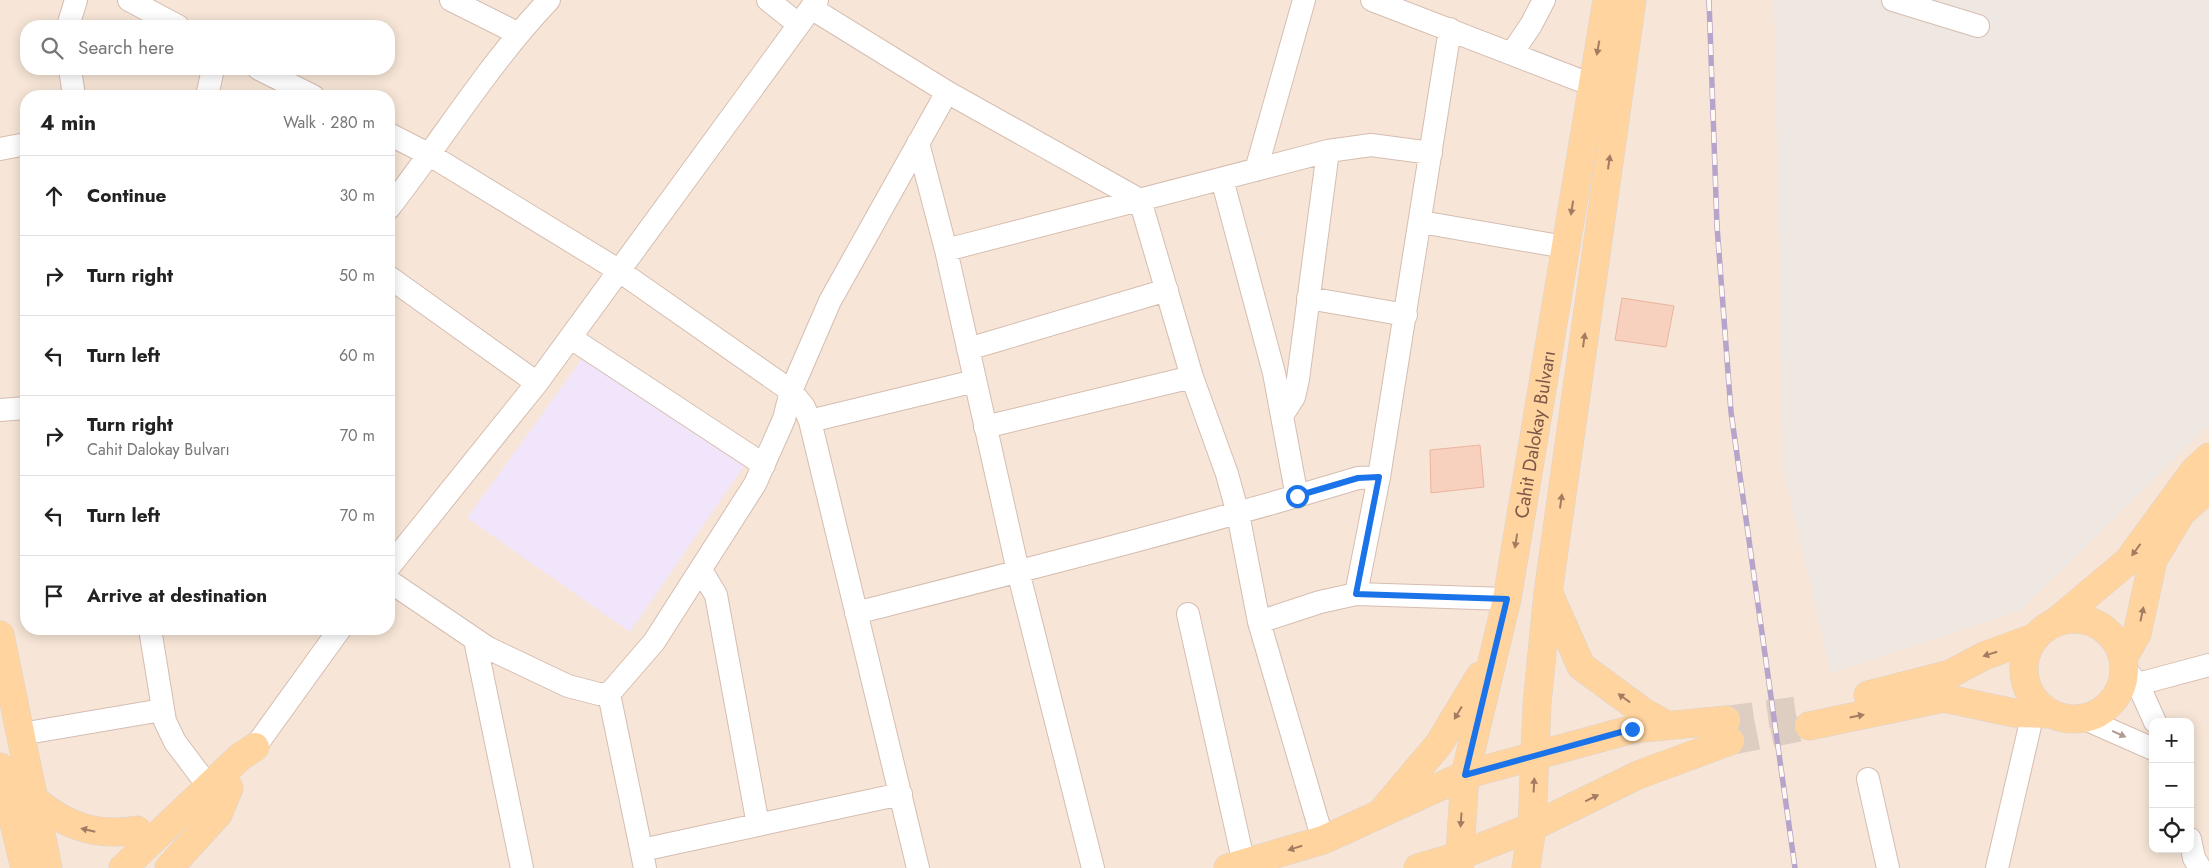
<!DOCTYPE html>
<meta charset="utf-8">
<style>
:root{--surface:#fff;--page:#f6f6f6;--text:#222;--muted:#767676;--line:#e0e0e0}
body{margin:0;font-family:Jost,sans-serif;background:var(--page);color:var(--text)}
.controls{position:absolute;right:15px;bottom:15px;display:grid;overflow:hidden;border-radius:10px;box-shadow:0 2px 12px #0003}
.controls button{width:45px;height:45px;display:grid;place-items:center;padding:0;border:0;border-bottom:1px solid var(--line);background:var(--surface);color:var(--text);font:25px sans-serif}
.stop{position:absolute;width:15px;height:15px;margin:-11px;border:4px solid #1a73e8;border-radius:50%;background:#fff}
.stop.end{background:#1a73e8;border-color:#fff;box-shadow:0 1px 5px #0008}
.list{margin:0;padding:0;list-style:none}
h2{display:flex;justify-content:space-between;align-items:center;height:65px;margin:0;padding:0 20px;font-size:21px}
h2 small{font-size:16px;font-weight:400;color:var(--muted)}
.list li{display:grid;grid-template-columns:32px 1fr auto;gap:15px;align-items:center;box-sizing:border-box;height:80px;padding:0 20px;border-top:1px solid var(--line)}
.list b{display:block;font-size:19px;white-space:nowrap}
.list p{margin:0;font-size:16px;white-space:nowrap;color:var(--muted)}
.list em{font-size:16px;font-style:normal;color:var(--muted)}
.icon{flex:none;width:28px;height:28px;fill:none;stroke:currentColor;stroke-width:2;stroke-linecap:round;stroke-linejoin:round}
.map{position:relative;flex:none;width:2209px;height:868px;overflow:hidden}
.search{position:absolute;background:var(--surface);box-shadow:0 2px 12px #0003;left:20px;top:20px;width:375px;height:55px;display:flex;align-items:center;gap:12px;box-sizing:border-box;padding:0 18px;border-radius:20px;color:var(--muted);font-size:19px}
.panel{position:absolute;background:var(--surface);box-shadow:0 2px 12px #0003;left:20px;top:90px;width:375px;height:545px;border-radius:20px}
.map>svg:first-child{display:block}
.residential{fill:#f7e6d7;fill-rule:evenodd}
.industrial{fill:#efe7e2}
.education{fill:#f1e5fb}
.building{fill:#f7d0be;stroke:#ebb49d}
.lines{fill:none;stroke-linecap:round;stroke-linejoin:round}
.major-tunnel{stroke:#decdc1;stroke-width:28;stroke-dasharray:28 14;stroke-linecap:butt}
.minor-casing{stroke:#d5bdb0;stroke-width:24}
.major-casing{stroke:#ddd3d0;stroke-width:29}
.minor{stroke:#fff;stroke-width:22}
.major{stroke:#ffd49f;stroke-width:28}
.rail-casing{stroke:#b6a4cb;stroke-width:5.5}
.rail{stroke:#fff9f1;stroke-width:4;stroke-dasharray:11;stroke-linecap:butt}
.oneway{fill:#a47c63}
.oneway2{fill:#b19a92}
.route{stroke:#1a73e8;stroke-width:6}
.labels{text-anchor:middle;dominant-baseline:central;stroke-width:5;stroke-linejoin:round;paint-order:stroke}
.street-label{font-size:19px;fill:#7d5749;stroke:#fff9f1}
</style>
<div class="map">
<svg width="2209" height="868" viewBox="0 0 2209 868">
<rect width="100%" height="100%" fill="#fef4e9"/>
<path class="residential" d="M0,0H2209V868H0ZM26,26H389V69H26ZM26,96H389V629H26ZM2153,722H2190V849H2153Z"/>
<path class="industrial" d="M1774,0H2209V425L2021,610L1831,673L1783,468Z"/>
<path class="education" d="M582,359L744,466L630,632L467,518Z"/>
<path class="building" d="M1622,298L1674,306L1666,347L1615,340Z
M1480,445L1484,487L1431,493L1430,450Z"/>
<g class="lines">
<path class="major-tunnel" d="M1726,720L1808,709
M1730,741L1802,727"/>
<defs>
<path id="minor" d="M129,0L178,26
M451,0L517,33
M768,0L798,24
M1372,0L1592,85
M1893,0L1978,26
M811,8L947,92L1140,200L1192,377L1227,474L1238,514L1259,622L1323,840
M68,26L76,0
M1512,53L1531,25L1544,0
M70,69L74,96
M259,69L313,96
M207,96L213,69
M389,134L430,155L618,270L791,391L804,407L810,421L918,868
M918,143L946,250L1018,571L1093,868
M0,149L26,144
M1256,170L1304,0
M1222,179L1274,373L1297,497
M389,208C443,139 489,63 549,0
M1421,222L1565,247
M946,250L1328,151L1371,145L1431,153
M389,277L537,383
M1308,298L1406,315
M571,338L764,465
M968,349L1167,290
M0,410L26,408
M1283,414L1294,397L1298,379L1328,151
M810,421L975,381
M985,427L1192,377
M389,567L537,383L817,0
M701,570L716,595L758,825
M389,581L488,648L568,686L599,694H609L654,642L755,484L784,419L791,391L830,301L947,92
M1356,594L1379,477L1450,29
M856,613C1024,570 1192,528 1358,478L1379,477
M1188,614L1244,864
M1259,622L1320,602L1356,594L1507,599
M150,629L165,721L175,742L206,783
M475,640L522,868
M2125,669L2138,684L2155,722
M2138,684L2209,665
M609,694L645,868
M2085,719L2153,749
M21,734L162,710
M255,747L340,629
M1868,779L1888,868
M2190,839L2194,858L2200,868
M642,850L901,794
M1997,868L2033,713"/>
<g id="major">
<path d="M1549,594L1581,666L1642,711L1665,724"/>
<circle cx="2074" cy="669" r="50"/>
<path d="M2053,624L2128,561L2194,471L2209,457"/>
<path d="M0,635L48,868"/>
<path d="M2123,658L2137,634L2153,560L2181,513L2209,488"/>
<path d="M1868,695L1950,674L1984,656L2036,637"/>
<path d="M1809,726L1944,698L2014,713L2051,714"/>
<path d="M0,767L25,868"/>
<path d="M35,800C65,826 97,837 137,830"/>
<path d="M1384,809L1439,744L1480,676"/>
<path d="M123,868L240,757L255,747"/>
<path d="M169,868L218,814L229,788"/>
<path d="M1228,868L1323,840L1465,775L1633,729L1726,720"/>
<path d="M1418,868L1459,856L1532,827L1638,775L1730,741"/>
<path id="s1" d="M1459,868L1465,775L1507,599L1607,0"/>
<path d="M1526,868L1532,827L1537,704L1548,593L1632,0"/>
</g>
</defs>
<use href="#minor" class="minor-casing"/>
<use href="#major" class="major-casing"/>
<use href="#minor" class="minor"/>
<use href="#major" class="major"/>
<defs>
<path id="rail" d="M1709,0L1717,226L1731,412L1795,868"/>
</defs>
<use href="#rail" class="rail-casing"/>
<use href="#rail" class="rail"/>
</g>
<defs><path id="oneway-solid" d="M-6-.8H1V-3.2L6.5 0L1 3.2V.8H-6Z" transform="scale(1.25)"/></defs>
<g class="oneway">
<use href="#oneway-solid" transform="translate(1598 48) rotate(100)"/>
<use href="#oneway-solid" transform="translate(1609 162) rotate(-82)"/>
<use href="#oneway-solid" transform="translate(1572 208) rotate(99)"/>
<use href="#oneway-solid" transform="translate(1584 340) rotate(-82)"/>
<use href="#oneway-solid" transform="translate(1561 501) rotate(-82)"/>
<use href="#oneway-solid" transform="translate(1516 541) rotate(99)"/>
<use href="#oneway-solid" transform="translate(2136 550) rotate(126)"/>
<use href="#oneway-solid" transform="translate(2142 614) rotate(-78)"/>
<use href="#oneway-solid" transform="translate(1990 654) rotate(162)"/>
<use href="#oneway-solid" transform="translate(1624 698) rotate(-144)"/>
<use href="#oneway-solid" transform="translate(1458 713) rotate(121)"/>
<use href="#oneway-solid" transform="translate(1857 716) rotate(-11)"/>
<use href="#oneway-solid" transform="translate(1534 785) rotate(-87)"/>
<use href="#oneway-solid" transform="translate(1592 798) rotate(-26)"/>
<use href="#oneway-solid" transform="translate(1461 820) rotate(94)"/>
<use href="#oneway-solid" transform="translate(88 830) rotate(-167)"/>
<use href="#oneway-solid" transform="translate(1295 848) rotate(163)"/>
</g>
<use class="oneway2" href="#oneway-solid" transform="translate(2119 734) rotate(24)"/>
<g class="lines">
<path class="route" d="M1297,496L1358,478L1379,477L1356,594L1507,599L1465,775L1632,729"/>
</g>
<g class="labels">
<g class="street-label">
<text stroke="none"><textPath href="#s1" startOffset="441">Cahit Dalokay Bulvarı</textPath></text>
</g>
</g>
</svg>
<div class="controls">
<button>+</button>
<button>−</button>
<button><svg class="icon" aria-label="locate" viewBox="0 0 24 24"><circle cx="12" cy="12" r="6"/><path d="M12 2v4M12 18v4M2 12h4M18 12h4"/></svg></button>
</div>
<div class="stop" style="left:1297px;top:496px"></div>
<div class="stop end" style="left:1632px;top:729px"></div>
<div class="search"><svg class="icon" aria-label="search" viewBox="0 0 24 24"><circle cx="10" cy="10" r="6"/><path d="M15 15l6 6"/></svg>Search here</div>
<section class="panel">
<h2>4 min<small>Walk · 280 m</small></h2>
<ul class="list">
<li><svg class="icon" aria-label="ahead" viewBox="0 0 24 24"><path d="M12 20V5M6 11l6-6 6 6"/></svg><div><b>Continue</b></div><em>30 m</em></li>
<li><svg class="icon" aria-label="right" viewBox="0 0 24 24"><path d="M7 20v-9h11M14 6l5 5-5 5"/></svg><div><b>Turn right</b></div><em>50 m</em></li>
<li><svg class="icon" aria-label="left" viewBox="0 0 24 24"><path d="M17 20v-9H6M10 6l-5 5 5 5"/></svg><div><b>Turn left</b></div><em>60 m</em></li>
<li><svg class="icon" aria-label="right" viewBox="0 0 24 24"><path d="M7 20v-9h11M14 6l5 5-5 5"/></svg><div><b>Turn right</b><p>Cahit Dalokay Bulvarı</p></div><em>70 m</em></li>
<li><svg class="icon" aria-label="left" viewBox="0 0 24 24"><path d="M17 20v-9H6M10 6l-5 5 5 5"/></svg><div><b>Turn left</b></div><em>70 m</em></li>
<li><svg class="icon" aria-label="arrive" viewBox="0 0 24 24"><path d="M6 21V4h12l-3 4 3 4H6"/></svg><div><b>Arrive at destination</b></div></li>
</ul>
</section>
</div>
